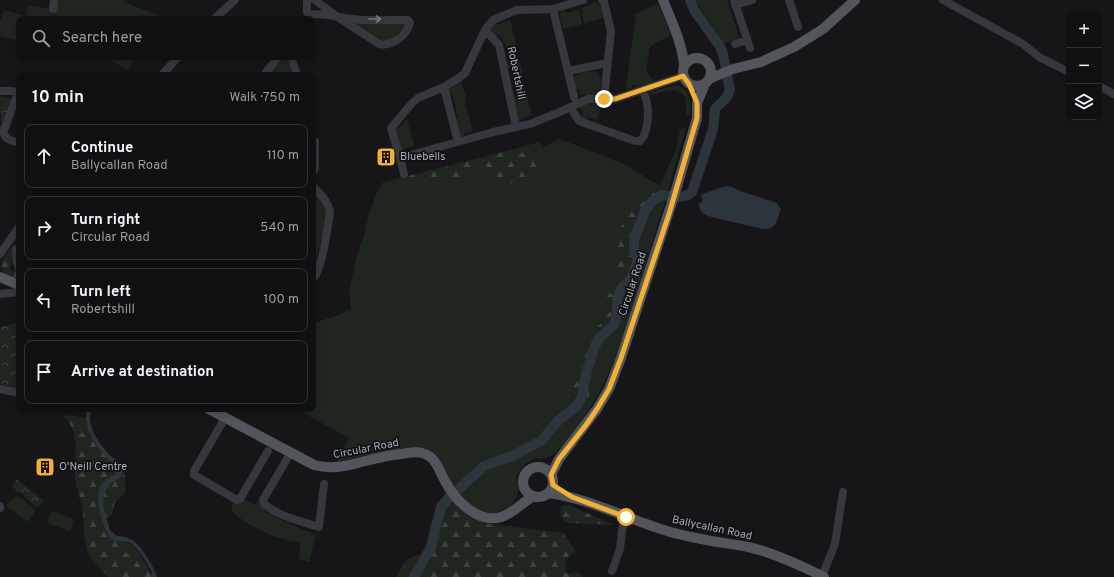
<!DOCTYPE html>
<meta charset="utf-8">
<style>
:root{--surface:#101012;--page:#19191b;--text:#f1f3f6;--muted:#9c9d9f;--line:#303032}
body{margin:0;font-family:Overpass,sans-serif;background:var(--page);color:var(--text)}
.controls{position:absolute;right:12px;top:12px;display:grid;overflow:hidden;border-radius:8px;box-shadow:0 2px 6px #0003}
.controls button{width:36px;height:36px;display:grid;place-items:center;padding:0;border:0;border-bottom:1px solid var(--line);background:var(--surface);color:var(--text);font:20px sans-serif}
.stop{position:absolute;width:12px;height:12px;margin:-9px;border:3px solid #f2b134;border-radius:50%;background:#fff}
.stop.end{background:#f2b134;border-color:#fff;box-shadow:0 1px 4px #0008}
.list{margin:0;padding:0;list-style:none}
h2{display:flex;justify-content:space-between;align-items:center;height:52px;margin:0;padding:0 16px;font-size:17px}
h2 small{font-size:13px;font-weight:400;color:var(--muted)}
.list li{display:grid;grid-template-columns:26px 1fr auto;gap:12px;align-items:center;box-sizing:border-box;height:64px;margin:0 8px 8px;padding:0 8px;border:1px solid var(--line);border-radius:8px}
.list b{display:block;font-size:15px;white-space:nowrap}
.list p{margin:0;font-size:13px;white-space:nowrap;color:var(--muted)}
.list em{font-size:13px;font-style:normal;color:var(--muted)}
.icon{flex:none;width:22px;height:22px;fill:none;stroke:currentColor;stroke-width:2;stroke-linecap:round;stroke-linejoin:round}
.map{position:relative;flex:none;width:1114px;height:577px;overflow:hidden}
.search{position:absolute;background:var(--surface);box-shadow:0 2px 6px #0003;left:16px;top:16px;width:300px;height:44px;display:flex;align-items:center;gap:10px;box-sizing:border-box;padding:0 14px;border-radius:8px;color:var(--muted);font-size:15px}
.panel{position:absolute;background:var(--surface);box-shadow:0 2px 6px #0003;left:16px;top:72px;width:300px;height:340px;border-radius:8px}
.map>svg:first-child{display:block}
.built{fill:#222225}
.green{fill:#1e261f}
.forest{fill:url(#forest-firs)}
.park{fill:url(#park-crowns)}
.water{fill:#2c353c}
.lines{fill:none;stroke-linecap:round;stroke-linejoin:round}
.river{stroke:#2c353c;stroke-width:10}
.minor{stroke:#37383d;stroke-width:8}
.major{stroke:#53555c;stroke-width:10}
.oneway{stroke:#757881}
.route{stroke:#f2b134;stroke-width:5}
.labels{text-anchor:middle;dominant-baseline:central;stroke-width:3.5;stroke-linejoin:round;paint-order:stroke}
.street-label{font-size:11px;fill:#a8adb8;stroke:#111113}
.poi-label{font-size:11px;fill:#a8adb8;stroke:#111113;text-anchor:start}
</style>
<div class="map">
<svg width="1114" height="577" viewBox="0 0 1114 577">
<defs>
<pattern id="forest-firs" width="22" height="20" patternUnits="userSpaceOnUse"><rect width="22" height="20" fill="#1e261f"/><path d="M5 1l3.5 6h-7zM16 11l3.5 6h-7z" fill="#3c433d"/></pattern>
<pattern id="park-crowns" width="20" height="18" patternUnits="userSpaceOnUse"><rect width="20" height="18" fill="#1e261f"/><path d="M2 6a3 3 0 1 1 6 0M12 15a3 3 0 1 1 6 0" fill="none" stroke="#3c433d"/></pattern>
</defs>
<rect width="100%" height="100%" fill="#161618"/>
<path class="built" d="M29,5L55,10L54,19H19V41L0,36V22L4,10L26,16Z"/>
<path class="green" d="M57,0H125L124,2L168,19H54Z
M695,0H727L739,37L724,44Z
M593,1C601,3 602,10 604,18L584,23L581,8L593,4Z
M658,3L671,35L650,46L646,71L654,81L636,87L635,84L632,85V88L627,90L626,85L636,14Z
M579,9L582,24L563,29L559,13L565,10L567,13Z
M510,20L516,43V49L522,71V79L532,115L521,119V122L519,121L511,98L516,96L510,68L506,69L505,63L509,62C507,53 507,40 499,36L497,37L492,30V26L495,22L497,25Z
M350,22H407L402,33L399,32L393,38L392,41L381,42Z
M111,57H136L127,69L112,62L110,60Z
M281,57H286L293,75H265Z
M594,71L599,73L601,80L600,92L593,95H580L579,89L575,90C574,87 572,82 573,80C574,72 589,72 594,71Z
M461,82L466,96L465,103L473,131L464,134V136H461L455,119L458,118L452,93L449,94L448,90Z
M675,85C691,87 691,103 690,115H686V98C676,85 662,92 649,96L650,92Z
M586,103H603L597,120L589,117L586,122L580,117L583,113L579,107Z
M407,119L414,144L413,146L403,149L404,152L401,153L395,127L396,126L399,128Z
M686,127C673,176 658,224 643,273C632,308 622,345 606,379C598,397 565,451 547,458C543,459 539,459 535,458C528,462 519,467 517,476C516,481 519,487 518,492C515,507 500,513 487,515L461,499L424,450L335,466L349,438L296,409H313V323L339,315L351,309L349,293L356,258L364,235L368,217L377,192L383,182C436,170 488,157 539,142L544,147L554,141L560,139L624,164L660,186L676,149L680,130Z
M313,191L323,199L327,215L315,265L317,267L313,275Z
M18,496L34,508L35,512L27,522L6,506L15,497Z
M243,499L255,505L257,502L265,507L263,510C280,520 298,527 316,535L309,562L299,559L300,542C275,540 250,527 231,511L233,501Z
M52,511L74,519L70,531L47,523Z"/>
<path class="forest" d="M511,150L531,152L540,159L542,171L536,179L525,183H508L482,170L433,184L408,176Z
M649,191L657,194L645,207L635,230L632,249L634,265V289C626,293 621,299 614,303L615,326L614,329L595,339L590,352L592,362L591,391L577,418L570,419L550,440L530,452L494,468L489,476H484L488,461L517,447H526L543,432L545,421L563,403L570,392L582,361L580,357L598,326L604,321L607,311L603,304L606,297L617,287L624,272L617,269L614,265L613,235L619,231L631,207L628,201Z
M11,248H14V260L10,267L11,271L16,269L19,271V281L4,274L1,267L3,259Z
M68,415L86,418C88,441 109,460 125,476V493L115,502L112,515L104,520L112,538C119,540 127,542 133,546C139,551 149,569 152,577H108C103,571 91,560 88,554C84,545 84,524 83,514C82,501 75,486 75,474C74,453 81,432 63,416Z
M447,490L465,511L483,523L563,533L576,552L565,559L566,574L577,572L583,577H396L407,559L420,555L433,548L434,533L429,528L438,506Z
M562,505H569L614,525L568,523C560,518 559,514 562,505Z"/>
<path class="park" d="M0,96L11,99L3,126L1,127Z
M19,323V390L0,384V327Z
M17,479L44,501L37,508L25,497L21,492L19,493L11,486Z"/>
<path class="water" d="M726,186L732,187L740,191L777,203L781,209C776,222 777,229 762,229L708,216C703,213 698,210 699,204L701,203L703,199L701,197L702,194Z
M87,409H93C83,424 101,446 112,457C115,460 119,462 123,464L124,472L121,477L110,484L105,492L103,501L104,510L110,530L117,536C122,536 127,537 132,540C140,544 155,568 157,577H151L152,572C146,562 138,545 127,542C122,540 116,543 112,539C102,529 93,497 102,484C106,479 111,477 116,474L117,468C102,454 81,431 87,409Z"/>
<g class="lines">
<path class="river" d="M414,577L431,547L441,507L447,500L484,466L512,456L541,441L558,421L577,406L581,399L587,371L594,348L599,338L613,326L616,320L618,296L621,290L632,277L638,259L634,250V240L644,213L651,202L662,195C673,196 683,200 692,192L713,129L715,109L727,97L730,90L723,54L719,45L694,10L690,0"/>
<path class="minor" d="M307,0V12L309,15
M583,0L553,9L517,10L493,20L485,30L465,73L459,78L444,87L418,98L413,102L391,128L400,158L493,132L530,124L562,111L588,99H615L683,76
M602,0L604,2L611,31L604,99
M734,0L750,48
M789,0L798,27
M943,0L1023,44L1039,57L1069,72
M735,5L752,0
M53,9L54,0
M553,9L574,97
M309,15C324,12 338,18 352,19C371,21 390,20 408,20L410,23C407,35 392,47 379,44L336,16L315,0
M214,19L235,0
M485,30L499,45L516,127
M735,44L747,40
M291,57L297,75
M568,71L607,63
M162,75L178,57
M264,75L278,57
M1099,86L1114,94
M444,87L458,142
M0,91H11L19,92
M574,113L579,121L635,141H640C648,134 649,113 647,103C646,98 644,94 643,90
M0,131H3L5,128L18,92
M3,131C5,140 11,141 19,142
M313,140L315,141V168L313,172
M400,158L404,174
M313,187C320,193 329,203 330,213C327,229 323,267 313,279
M16,249L17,263L19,268
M0,254L19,227
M0,294L19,292
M0,389L19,393
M225,418L194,471V475L237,500L240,499L268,451
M291,452L263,500L264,504C280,517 300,521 319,527L324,484
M0,506V508
M612,571L620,549L622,530L626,517
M822,576L835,544L843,492"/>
<path class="major" d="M663,0C671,20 683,45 684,66
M683 72a14 14 0 1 1 28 0a14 14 0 1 1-28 0Z
M709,79L733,69L761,62L794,47L823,29L855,0
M0,277L19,285
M209,409L314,465C339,472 359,461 383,457C389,455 395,455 401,454C408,453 415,451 422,453C437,457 439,471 446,483C456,501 479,524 501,517C514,513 522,502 534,496
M523 482a15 15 0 1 1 30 0a15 15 0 1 1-30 0Z
M551,475L559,459L597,409L609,389L621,358L676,190L697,118V103L705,84
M548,493C588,498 625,518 664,530C691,539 720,542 748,547C772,552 802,566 824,577"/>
</g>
<defs><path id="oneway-shaft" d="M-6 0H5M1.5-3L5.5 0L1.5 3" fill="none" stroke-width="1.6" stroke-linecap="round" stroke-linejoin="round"/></defs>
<use class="oneway" href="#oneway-shaft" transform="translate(375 19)"/>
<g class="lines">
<path class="route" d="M604,99H615L683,76L689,84L697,103V118L669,214L621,358L609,389L597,409L586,425L559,459L551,475L553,485L572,497L626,517"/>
</g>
<defs>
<symbol id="building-square" viewBox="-11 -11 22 22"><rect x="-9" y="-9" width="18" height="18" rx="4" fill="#f2b134" stroke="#111113"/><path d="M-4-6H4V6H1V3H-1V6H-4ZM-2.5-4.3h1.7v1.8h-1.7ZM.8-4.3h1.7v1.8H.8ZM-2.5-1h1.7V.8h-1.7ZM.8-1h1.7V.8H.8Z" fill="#111"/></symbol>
</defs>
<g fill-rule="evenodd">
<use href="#building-square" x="375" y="146" width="22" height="22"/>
<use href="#building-square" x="34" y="456" width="22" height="22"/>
</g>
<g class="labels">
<g class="street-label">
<text transform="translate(516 73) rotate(78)">Robertshill</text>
<text transform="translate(633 284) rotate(-72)">Circular Road</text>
<text transform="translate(366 449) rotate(-11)">Circular Road</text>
<text transform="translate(712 528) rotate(12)">Ballycallan Road</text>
</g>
<g class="poi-label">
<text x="400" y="157">Bluebells</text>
<text x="59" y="467">O'Neill Centre</text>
</g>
</g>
</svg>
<div class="controls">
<button>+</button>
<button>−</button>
<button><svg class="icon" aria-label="layers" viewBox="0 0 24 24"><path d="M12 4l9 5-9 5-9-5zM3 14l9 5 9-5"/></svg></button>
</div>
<div class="stop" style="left:626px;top:517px"></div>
<div class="stop end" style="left:604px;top:99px"></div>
<div class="search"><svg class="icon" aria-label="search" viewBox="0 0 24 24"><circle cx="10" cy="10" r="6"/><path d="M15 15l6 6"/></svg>Search here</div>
<section class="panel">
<h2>10 min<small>Walk · 750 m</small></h2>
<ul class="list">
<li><svg class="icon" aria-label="ahead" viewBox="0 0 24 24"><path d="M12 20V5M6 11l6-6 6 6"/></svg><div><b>Continue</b><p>Ballycallan Road</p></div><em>110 m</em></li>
<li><svg class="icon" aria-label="right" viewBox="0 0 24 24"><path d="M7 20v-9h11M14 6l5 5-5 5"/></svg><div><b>Turn right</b><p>Circular Road</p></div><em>540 m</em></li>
<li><svg class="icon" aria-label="left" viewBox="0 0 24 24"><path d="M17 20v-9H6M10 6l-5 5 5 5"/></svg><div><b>Turn left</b><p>Robertshill</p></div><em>100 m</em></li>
<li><svg class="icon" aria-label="arrive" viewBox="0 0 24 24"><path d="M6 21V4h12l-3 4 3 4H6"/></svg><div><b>Arrive at destination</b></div></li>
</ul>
</section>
</div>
